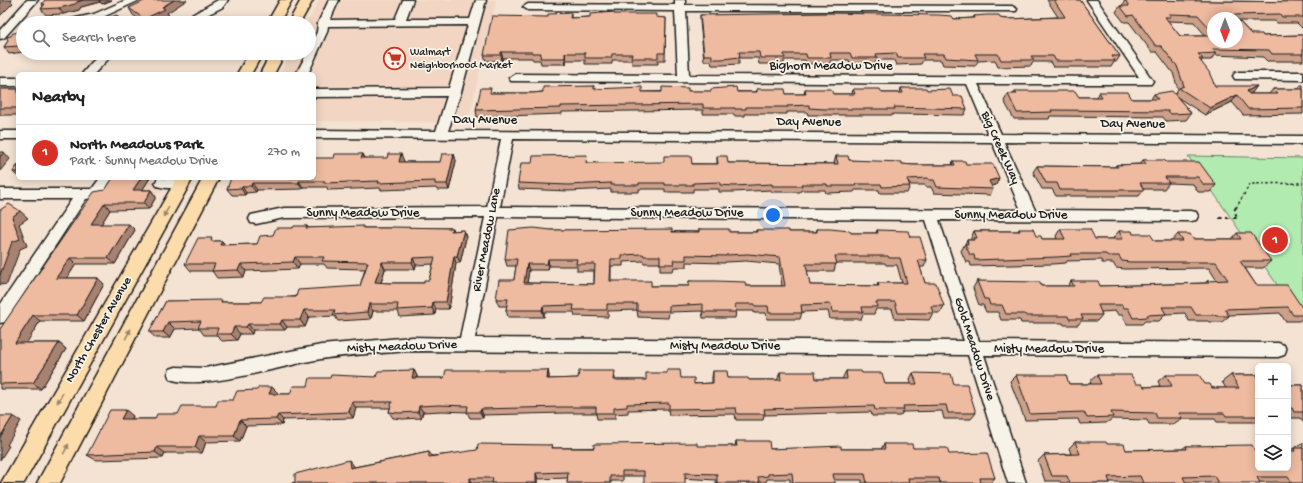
<!DOCTYPE html>
<meta charset="utf-8">
<style>
:root{--surface:#fff;--page:#f2f2f2;--text:#222;--muted:#767676;--line:#e0e0e0;--accent:#d93025}
body{margin:0;font-family:"Gochi Hand",sans-serif;background:var(--page);color:var(--text)}
.controls{position:absolute;right:12px;bottom:12px;display:grid;overflow:hidden;border-radius:6px;box-shadow:0 2px 10px #0003}
.controls button{width:36px;height:36px;display:grid;place-items:center;padding:0;border:0;border-bottom:1px solid var(--line);background:var(--surface);color:var(--text);font:20px sans-serif}
.compass{position:absolute;left:1207px;top:12px;width:36px;height:36px;border-radius:50%;background:var(--surface);box-shadow:0 2px 10px #0003;rotate:180deg}
.you{position:absolute;left:773px;top:215px;width:14px;height:14px;margin:-10px;border:3px solid #fff;border-radius:50%;background:#1a73e8;box-shadow:0 0 0 6px #1a73e833}
.badge{display:grid;place-items:center;width:26px;height:26px;border-radius:50%;background:var(--accent);color:#fff;font-size:13px;font-weight:700}
.pin{position:absolute;translate:-50% -50%;border:2px solid #fff;box-shadow:0 1px 4px #0006}
.list{margin:0;padding:0;list-style:none}
h2{display:flex;justify-content:space-between;align-items:center;height:52px;margin:0;padding:0 16px;font-size:17px}
h2 small{font-size:13px;font-weight:400;color:var(--muted)}
.list li{display:grid;grid-template-columns:26px 1fr auto;gap:12px;align-items:center;box-sizing:border-box;height:56px;padding:0 16px;border-top:1px solid var(--line)}
.list b{display:block;font-size:15px;white-space:nowrap}
.list p{margin:0;font-size:13px;white-space:nowrap;color:var(--muted)}
.list em{font-size:13px;font-style:normal;color:var(--muted)}
.icon{flex:none;width:22px;height:22px;fill:none;stroke:currentColor;stroke-width:2;stroke-linecap:round;stroke-linejoin:round}
.map{position:relative;flex:none;width:1303px;height:483px;overflow:hidden}
.search{position:absolute;background:var(--surface);box-shadow:0 2px 10px #0003;left:16px;top:16px;width:300px;height:44px;display:flex;align-items:center;gap:10px;box-sizing:border-box;padding:0 14px;border-radius:22px;color:var(--muted);font-size:15px}
.panel{position:absolute;background:var(--surface);box-shadow:0 2px 10px #0003;left:16px;top:72px;width:300px;height:108px;border-radius:6px}
.map>svg:first-child{display:block}
.built{fill:#f2d6c3}
.green{fill:#b1ebb0;stroke:#668466}
.lines{fill:none;stroke-linecap:round;stroke-linejoin:round}
.minor-casing{stroke:#1c1c1c;stroke-width:3}
.major-casing{stroke:#1c1c1c;stroke-width:3}
.path-far1{stroke:#1c1c1c;stroke-width:1.5;stroke-dasharray:2.5 2.5;stroke-linecap:butt}
.path{stroke:#1c1c1c;stroke-width:2;stroke-dasharray:3.5 3.5;stroke-linecap:butt}
.minor{fill:#f7f3e8;fill-rule:evenodd}
.major{fill:#fddcac;fill-rule:evenodd}
.wall{fill:#cda08a;stroke:#1c1c1c;fill-rule:evenodd}
.shaded-wall{fill:#a78270;stroke:#1c1c1c}
.building{fill:#eebaa0;stroke:#1c1c1c;fill-rule:evenodd}
.oneway{fill:#98866b}
.labels{text-anchor:middle;dominant-baseline:central;stroke-width:3.5;stroke-linejoin:round;paint-order:stroke}
.far-poi-label{font-size:11px;fill:#1c1c1c;stroke:#f7f3e8;text-anchor:start}
.street-label{font-size:13px;fill:#1c1c1c;stroke:#f7f3e8}
</style>
<div class="map">
<svg width="1303" height="483" viewBox="0 0 1303 483">
<rect width="100%" height="100%" fill="#f4e2d2"/>
<filter id="ink" filterUnits="userSpaceOnUse"><feTurbulence type="fractalNoise" baseFrequency=".025" numOctaves="2"/><feDisplacementMap in="SourceGraphic" scale="8" xChannelSelector="R" yChannelSelector="G"/><feConvolveMatrix kernelMatrix="1 2 1 2 8 2 1 2 1" color-interpolation-filters="sRGB"/></filter>
<g filter="url(#ink)">
<path class="built" d="M319,0H496L468,122L314,121V74H280L291,53H309V23H307Z
M113,178H169L160,193H103Z"/>
<path class="green" d="M1188,156L1303,158V322Z"/>
<g class="lines">
<defs>
<path id="minor" d="M27,0H38L4,38L0,39V30Z
M126,0H140L101,18L80,23H62L63,21L94,14Z
M218,0H228L223,7L191,23H178Z
M329,0H339L330,20L395,19L403,0H413L406,19H470L476,0H486L461,92L448,131L988,134L967,84L511,81L509,78L515,74L678,75L675,11L528,10L523,7L528,4L675,5V0H685V5L1012,6L1017,9L1016,11H686L689,75L1139,77L1087,0H1097L1153,81L1151,84H978L1001,134L1303,136V144L1004,142L1035,210L1191,211L1196,212L1198,216L1196,220L1191,221L939,220L979,341L1278,343L1284,345L1286,350L1284,355L1278,357L984,355L1026,483H1008L968,355L412,351C382,353 351,354 321,359C284,365 203,391 170,379L168,374L170,369L176,367L205,368L321,345L412,337L460,338L485,217L284,218L256,224L251,223L249,219L251,215L284,208L487,207L501,139L314,138V130L436,131L447,96L314,97V89L449,88L468,25L328,26L327,32L308,74H296L307,53H309V48L317,32L318,23ZM513,139L992,142L1021,210L500,207ZM498,217L926,220L964,341L475,338Z
M102,53H114L94,74H82L92,62Z
M1239,72H1303V80L1235,79L1233,76L1235,73Z
M0,78H18V86H0Z
M0,131H18V139H0Z
M100,178H113L101,197L86,199L5,322L0,323V305L72,199H0V189H92Z
M158,178L187,180L189,183L187,186C178,189 166,189 157,186L155,183Z"/>
<path id="major" d="M280,0H292L279,23H267Z
M301,0H313L300,23H288Z
M249,53H263L251,74H237Z
M271,53H285L274,74H260Z
M177,178H193L24,483H1Z
M203,178H219L60,483H37Z"/>
</defs>
<use href="#minor" class="minor-casing"/>
<use href="#major" class="major-casing"/>
<path class="path-far1" d="M1236,208L1250,184L1303,183"/>
<path class="path" d="M1219,218H1238L1234,211L1236,207"/>
<use href="#minor" class="minor"/>
<use href="#major" class="major"/>
</g>
<path class="wall" d="M45,0H112L102,4L100,2L81,7L79,10L63,14L46,15L41,9L43,6L42,4Z
M1047,0H1080L1120,56L1116,62H1114L1111,67H1053L1050,62H1033L1031,66L998,67L995,60L978,61L975,66L943,65L941,60H923L921,64L896,65L894,60H877L875,64H850L849,60H831L829,64H806L805,60H784V64H759L758,58H739V64L722,65H712L711,61H704L700,21V15L954,19L973,18L974,16L1007,19L1058,17Z
M1125,0L1303,2V29L1297,23H1277L1275,21H1239L1251,34L1263,36L1303,35V61H1267L1263,57L1214,55L1211,60H1202L1201,62L1215,86L1252,93L1249,94H1269L1273,89H1298L1301,85H1303V114L1243,115L1232,102L1205,115L1177,97L1191,113L1186,120L1166,121L1163,117L1050,116L1049,119H1014L1004,101L1008,94H1014L1015,91L1079,97H1096L1099,92L1132,99H1151L1154,94H1175L1178,89L1173,73L1157,52H1152L1129,22H1124L1116,12L1120,6H1122ZM1213,18H1237V42H1213ZM1168,21H1169L1194,22L1206,36H1180Z
M144,2L167,13L169,15L153,23H145L133,15L129,8Z
M571,13V18L590,17L614,14L666,18L665,60H658V64H632V60H612V64H585V60H566V64H541L540,60H533L532,58H503L502,61H486L484,55L548,17Z
M23,32V52L9,54L4,47L11,36Z
M594,86V89L642,92L688,91L756,92L757,89L786,94H804L805,89L833,94H852L853,89L882,93H900L901,88L927,90L953,96L967,109L964,115L893,114V115H808L807,112H787V114H745V116H734V114H703V110L562,112V114L477,117L476,110L492,93H533Z
M0,89H18V115H0Z
M363,154L365,158L404,161L403,162H440L454,154L456,161L449,190H437L436,188L381,190L380,188L328,190L327,187H303L302,189L257,190L256,192L246,193L245,195H232L227,189L334,158Z
M717,156L728,163L835,164L834,163L836,156L849,160L913,165H952L953,161L966,164L996,185L992,186L993,189L990,195L934,193L931,187H926L925,185H909L910,186L907,193H880L879,190H855L854,192L826,193L825,190H801L800,192H771V190L733,192H719V189H693V192H665V189H639V192H611V189L569,191L519,189L518,183L587,163L717,164Z
M1143,160L1166,162L1216,185L1210,192H1198L1193,184L1169,183L1164,189H1144L1139,196H1056L1052,189H1042L1033,172L1037,166L1114,167L1116,165L1140,164Z
M18,165V177L13,172Z
M113,178H150L142,190H151L156,197L149,209L110,210L101,224L135,230L115,264H76L67,278H98L104,284L84,321H40L26,343H59L66,349L41,389H0V329L105,190Z
M307,226L309,228H452L453,231L464,230L466,238L460,263H456L449,309H436L435,315L400,317L398,311H373L371,319L338,321L335,316L309,317L305,327H287L285,330H253L252,334H240L237,340L222,341L216,335H204L199,328L175,329L170,338H156L149,332L166,301L224,302H261L360,286L365,269L327,268L324,264H300L298,269L246,271L244,277L217,278L212,271H191L185,264L215,241H222L225,245L257,244L273,235L293,228ZM433,264L429,280L424,283H381L385,269H415L416,265Z
M699,229L729,232H756V230L789,232H816L817,229L851,233H876L877,230L910,237L927,260L924,267H920L925,283L944,306L940,313H933L929,320L895,319L892,309H876L874,314H863L861,319H830L828,311L802,312L800,319H767L766,313H754V311H736L735,318H703L702,311L669,312L668,318L638,317L637,310L608,311V317L575,316L574,312H544V317H508L506,310L507,306H499L496,299L514,280L516,266H507L505,259L551,230L699,232ZM643,261L644,263H660V271H673L674,267H686V262L725,263V262L746,261L779,264L782,286H746L689,281V286H651L611,281V266H623V262ZM836,263H885L886,265H897L902,283H878L877,286L810,285L807,271H834ZM549,266H577V271H594V284L527,283L529,270H548Z
M1019,229L1042,239H1057L1056,236L1060,229L1095,239H1114L1113,238L1119,231L1133,234L1155,241H1173H1172L1178,234L1193,239H1232L1237,233L1271,261L1263,268H1245L1256,285L1303,309V318L1299,321H1285L1280,313L1229,315V316L1222,322H1209L1208,321H1189L1185,313L1166,314L1159,321H1145L1142,324H1127L1122,315H1118L1116,311L1101,312L1102,315L1097,321H1081L1078,325H1064L1063,323H1021L1020,320H1001L998,312H986L983,305H979L973,288L977,281L1041,286H1068L1071,281L1100,286L1205,283L1207,281H1217L1209,268L1125,269L1116,268L1113,263H1102L1101,260L1067,261L1066,263L1052,264L971,266L970,262H966L961,251L967,240H971V238L974,231H1018Z
M414,370L417,376V378H444L548,370L549,376V379L615,377V380H646L681,378L694,384L712,383V377L713,371L728,378L749,380H778V378L780,372L816,379H843V377L846,371L862,373L885,384H911L910,379L913,373L954,384L976,413L971,419H944L942,411L903,412L900,416H872L871,412L764,415L763,420H736L735,414L669,415L668,409L628,410V413L615,414V419H597L596,413H564L483,415V418H470L467,412L442,411L423,412L421,418L403,419L393,418L389,412L390,408H356L353,418L283,420L282,425L246,426L240,441L206,442L202,453H165L163,458L96,460L87,455L133,416L132,419H155L216,406L233,400L278,393L277,394H290L308,386L376,377Z
M1016,375L1069,384H1091L1090,381L1097,375L1144,387L1160,386L1158,381L1166,375L1205,384L1212,388H1226L1222,382L1231,375H1258V422H1217L1215,419H1181L1173,424H1149L1147,420L1112,419L1106,423L1080,424L1078,419L1025,420L1010,381Z
M1288,385H1303V422L1300,418H1288Z
M736,441L770,449H881L884,444L913,448L949,454L995,478L990,483H862V480H834L835,483H790V479H767L766,482H759V483H716V480L644,476H623V481H611V483H567L568,478L538,479V483H292L354,466V467L429,452L432,456L552,445L553,448L735,446Z
M1075,442L1107,444L1126,450L1182,449L1186,446L1255,451H1288L1294,448H1297L1296,447L1303,443V483H1278V482L1205,483V482H1186V483H1133L1132,482H1110V483H1061L1060,481H1045L1038,461L1044,455L1071,454L1069,448Z"/>
<path class="shaded-wall" d="M4,0H12L11,1L13,3L0,16V4Z
M83,0H99L100,2L81,7L79,10L63,14L59,8Z
M99,0H112L102,4Z
M174,0H187L167,13L169,15L153,23H147L144,19Z
M21,43L23,45V50L19,46Z
M501,52L503,58L502,61L501,55Z
M565,53L566,60V64L565,58Z
M1257,86L1252,93L1241,98L1247,91Z
M1237,95L1232,102L1205,115L1210,108Z
M4,152L10,159L0,171V157Z
M363,154L366,161L361,158Z
M401,154L404,161L401,169L399,162Z
M454,154L456,161L449,190L447,184Z
M141,178H150L138,197L133,190Z
M999,178L996,185L986,187L989,181Z
M299,181L303,187L302,189L299,183Z
M252,183L257,190L256,192L251,186Z
M242,186L246,193L245,195L241,188Z
M151,190L156,197L149,209L144,203Z
M105,203L110,210L97,231L91,224Z
M20,211L28,218L19,224L27,246L20,249L7,284L0,285V275L12,217Z
M129,224L135,230L115,264L108,258Z
M464,230L466,238L460,263L457,256Z
M222,241L227,248L220,245Z
M454,256L456,263L449,309L446,302Z
M295,257L300,264L298,269L293,262Z
M70,258L76,264L63,285L56,278Z
M413,258L416,265L415,269L412,262Z
M548,259L549,266L548,270L547,264Z
M382,262L385,269L379,289L375,282Z
M241,264L246,271L244,277L238,270Z
M527,264L529,270L526,290L524,283Z
M98,278L104,284L84,321L77,315Z
M433,302L436,309L435,315L432,308Z
M369,304L373,311L371,319L367,312Z
M543,306L544,312V317L542,310Z
M304,310L309,317L305,327L300,320Z
M33,315L40,321L23,349L15,343Z
M282,320L287,327L285,330L280,324Z
M168,322L175,329L170,338L163,332Z
M248,324L253,330L252,334L246,327Z
M234,327L240,334L237,340L231,334Z
M59,343L66,349L41,389L33,383Z
M414,370L417,376L415,385L412,378Z
M548,370L549,376V385L547,379Z
M272,387L278,393L275,400L269,394Z
M352,402L356,408L353,418L349,412Z
M419,406L423,412L421,418L418,412Z
M481,409L483,415V418L480,412Z
M126,410L133,416L129,425L121,419Z
M278,415L283,420L282,425L276,419Z
M13,416L21,421L7,445L9,446L0,460V437Z
M240,420L246,426L240,441L234,436Z
M199,436L206,442L202,453L195,447Z
M157,447L165,453L163,458L155,452Z
M349,460L354,466L355,474L350,468Z
M536,473L538,479V483H536Z
M470,478L472,483H470Z"/>
<path class="building" d="M0,0H4L0,4Z
M45,0H83L77,2L75,4L59,8L41,9L45,4H42Z
M146,0H174L162,7L165,9L144,19L129,8Z
M1054,0H1080L1120,56H1112L1115,61H1056L1053,56H1031L1034,60H1001L998,54H975L978,60L946,58L944,54H922L924,58H898L896,53L876,54L877,58H852L850,53H830L831,58H807L806,54H784L785,58H760L759,52H739L740,57L722,59H712V55H704L700,15L829,13L939,15L952,16L954,19L975,18L974,16L987,15H999L1000,18L1007,19L1065,17Z
M1125,0L1303,2V17H1282L1280,14L1233,15L1236,18H1213V32L1198,15L1169,14L1171,17H1165L1180,36H1213V42H1237V19L1251,34H1262L1263,36L1303,35V54H1272L1269,50L1212,49L1216,53L1198,54L1203,59H1199L1209,72L1215,86H1257L1247,91L1249,94H1278L1273,89H1303V108L1248,109L1237,95L1210,108L1179,88L1184,86L1177,66L1161,46H1156L1133,15L1128,16L1120,6H1129Z
M614,12V14H656V17L666,18L665,53H658V58H631L632,54H612L611,58H585V53H565V58H540L541,53H532V52H501V55H484L492,16L548,17V14L571,13L570,18L590,17V14Z
M117,15L121,23H93Z
M23,32V43H21L19,46L4,47L8,41L7,37L11,36L13,33Z
M594,86V89L642,87V92H662V87L688,88V91H711V89L736,87L737,92H757V89H785L786,94H806L805,89H831L833,94H855L853,89H880L882,93H903L901,88H926L927,90L950,89L953,96H962L967,109L894,107L895,109H825L809,108V105L787,106L788,107H746V109H735V108H703V104L561,106V108L476,110L481,88H491L490,93H533L543,92V87Z
M0,89H18V108H0Z
M1015,91H1075L1079,97H1102L1099,92H1128L1132,99H1158L1154,94L1172,91L1191,113L1171,114L1168,111L1051,110L1052,112L1017,113L1008,94H1017Z
M0,152H4L0,157Z
M335,154H363L361,158H387L388,154H401L399,162H440L442,154H454L447,184H435V181L378,183L379,181L324,183L325,181H299V183H252L251,186H242L241,188L227,189L231,178H314V158H334Z
M587,155L586,163L664,162V156H691L692,164H718L717,156H727L728,163L838,164L836,156H848L849,160L902,162V164L913,165H955L953,161H965L966,164H993L999,178L989,181L993,189L937,187L934,180H929L928,178L907,179L910,186L882,187L881,184H855L856,186H827V184H801L802,186H772V184L734,186L720,185V182L693,183V185H665V183H639V185H611V183L568,185L518,183L521,163H532L533,156Z
M1143,160H1164L1166,162H1199L1216,185H1204L1198,177H1165L1169,183H1140L1144,190H1060L1057,183H1046L1037,166L1118,167L1116,165L1146,164Z
M18,165V172H13Z
M113,178H141L133,190H151L144,203H105L91,224H129L108,258H70L56,278H98L77,315H33L15,343H59L33,383L0,384V329L94,192L105,190Z
M9,204L20,211L12,217L20,239L12,242L0,275V210Z
M294,226H307L306,228L363,226V228H391V227L452,228L451,231L464,230L457,256H454L446,302H433L432,308L397,310L398,304H369L367,312L333,315L335,310H304L300,320H282L280,324H248L246,327H234L231,334H216L218,328H198L201,321L168,322L163,332H149L166,301L222,300L221,302H261L264,297H296L298,290L360,286L368,262L322,261L324,257H295L293,262L241,264L238,270L212,271L215,264H185L198,238H212L211,241H222L220,245L257,244L260,236L273,235L276,228H293ZM435,257L429,280H424V283H388L375,282L382,262H412L413,258Z
M534,228L551,230L672,229V232H699V229H729V232H757L756,230H789V232H817V229H830L850,231L851,233H878L877,230L908,231L910,237H920L927,260H918L925,283H936L944,306H931L933,313H898L895,302H876L877,307H862L863,312H832L831,304L801,305L802,313H769L768,306H755V304H735L736,312H703V304L669,306V311H637V304H607V310H573L574,305L543,306L542,310H506L508,299H496L499,280H514L517,259H505L509,230ZM643,254L644,256H660V264H674L673,260H686V255L726,256V255L748,254L780,257L785,286H746L745,282L715,281H689V286H651V281H610L611,259H622V255ZM835,256H888L889,258H900L907,283H878L879,286L810,285L806,264H837ZM548,259H577L576,264H595L594,284L524,283L527,264H547Z
M1019,229H1033L1036,236H1041L1042,239H1065L1060,229H1090L1095,239H1123L1119,231H1132L1133,234H1150L1155,241H1183L1178,234H1190L1193,239H1241L1237,233H1251L1271,261H1240L1256,285H1287L1303,309V315H1293L1288,307L1225,309L1229,316H1216L1215,315H1196L1191,307H1162L1166,314L1147,315L1148,317L1133,318L1128,308H1124L1122,305H1098L1102,315H1081L1083,319H1069L1068,316H1026L1025,314H1006L1002,305H990L988,299H984L977,281L1040,282L1041,286H1074L1071,281H1098L1100,286L1209,283L1207,281L1228,280L1216,262H1130L1122,261L1119,256H1108L1106,254H1070L1071,256L1057,257L975,260L974,255H970L965,244H968L967,240H974L973,238H977L974,231H1020Z
M414,370L412,378H444L446,370H548L547,379L578,378L579,371H615L614,380H646V373H667V370H680L681,378H694V384L713,383V371H727L728,378H748L749,380H781L780,372H815L816,379H847L846,371H861L862,373H882L885,384H917L913,373L951,374L954,384H967L976,413H948L946,405L903,406L904,410H875L874,406L764,409L765,414H737L736,408L669,409V403L627,404V407L614,408V413H596V407H563L481,409L480,412H467L468,406L439,405L419,406L418,412L399,413L389,412L392,402H352L349,412L278,415L276,419L240,420L234,436H199L195,447H157L155,452L87,455L110,410H126L121,419H155L157,414H178L182,406H216L218,400H233L237,391L257,390L259,387H272L269,394H290L293,386H308L310,378H330L331,375L376,377L378,371Z
M1016,375H1066L1069,384H1101L1097,375H1131L1136,384H1142L1144,387L1172,386L1166,375H1199L1205,384H1210L1212,388H1239L1231,375H1258V416H1226L1224,413H1179L1182,418H1157L1155,413L1111,412L1113,417L1087,418L1084,412L1030,414Z
M1288,385H1303V412H1294L1292,408H1288Z
M0,416H13L0,437Z
M736,441H769L770,449L841,446V449H885L884,444H912L913,448H947L949,454L987,453L995,478H980L981,483H940L939,478H908L909,483H867L865,474H833L835,483H793L792,473L768,474V476L758,477L759,483H717V474L685,473V483H644V471H622V476H610V483H567L568,472L536,473V483H492L493,478H470V483H292L295,482V474L349,460L350,468L429,452V457L477,450L478,444L552,445V448H594V444L697,443V446H737Z
M1075,442H1106L1107,444H1124L1126,450L1187,449L1186,446L1252,445L1255,451H1258V468H1288V451H1295L1294,448H1303V483H1292L1288,477H1257L1260,483H1218L1214,476L1183,477L1186,483H1143L1140,476L1108,477L1110,483H1070L1067,476H1052L1044,455L1080,454Z"/>
<defs><path id="oneway-solid" d="M-6-.8H1V-3.2L6.5 0L1 3.2V.8H-6Z"/></defs>
<g class="oneway">
<use href="#oneway-solid" transform="translate(166 212) rotate(120)"/>
<use href="#oneway-solid" transform="translate(128 334) rotate(-62)"/>
<use href="#oneway-solid" transform="translate(60 398) rotate(120)"/>
<use href="#oneway-solid" transform="translate(66 449) rotate(-62)"/>
</g>
</g>
<defs>
<symbol id="supermarket-ring" viewBox="-11 -11 22 22"><circle r="9.5" fill="#f7f3e8" stroke="#c8321e" stroke-width="1.5"/><path d="M-6-5.5h2.5l.6 2H6L4.5 2H-2.5L-4.4-4H-6ZM-1.5 3.2a1.3 1.3 0 1 0 .1 0ZM3 3.2a1.3 1.3 0 1 0 .1 0Z" fill="#c8321e"/></symbol>
</defs>
<g fill-rule="evenodd">
<use href="#supermarket-ring" x="382" y="46" width="25" height="25"/>
</g>
<g class="labels">
<g class="far-poi-label">
<text x="410" y="53">Walmart<tspan x="410" dy="13">Neighborhood Market</tspan></text>
</g>
<g class="street-label">
<text x="831" y="66">Bighorn Meadow Drive</text>
<text x="485" y="120">Day Avenue</text>
<text x="809" y="122">Day Avenue</text>
<text x="1133" y="124">Day Avenue</text>
<text transform="translate(1000 148) rotate(66)">Big Creek Way</text>
<text x="363" y="213">Sunny Meadow Drive</text>
<text x="687" y="213">Sunny Meadow Drive</text>
<text x="1011" y="215">Sunny Meadow Drive</text>
<text transform="translate(487 240) rotate(-79)">River Meadow Lane</text>
<text transform="translate(99 330) rotate(-60)">North Chester Avenue</text>
<text x="725" y="346">Misty Meadow Drive</text>
<text transform="translate(402 347) rotate(-2)">Misty Meadow Drive</text>
<text transform="translate(974 349) rotate(72)">Gold Meadow Drive</text>
<text x="1049" y="349">Misty Meadow Drive</text>
</g>
</g>
</svg>
<div class="controls">
<button>+</button>
<button>−</button>
<button><svg class="icon" aria-label="layers" viewBox="0 0 24 24"><path d="M12 4l9 5-9 5-9-5zM3 14l9 5 9-5"/></svg></button>
</div>
<svg class="compass" viewBox="-18 -18 36 36"><path d="M0-13l5 13h-10z" fill="#e53935"/><path d="M0 13l5-13h-10z" fill="#767676"/></svg>
<div class="you"></div>
<div class="pin badge" style="left:1275px;top:240px">1</div>
<div class="search"><svg class="icon" aria-label="search" viewBox="0 0 24 24"><circle cx="10" cy="10" r="6"/><path d="M15 15l6 6"/></svg>Search here</div>
<section class="panel">
<h2>Nearby<small></small></h2>
<ul class="list">
<li><span class="badge">1</span><div><b>North Meadows Park</b><p>Park · Sunny Meadow Drive</p></div><em>270 m</em></li>
</ul>
</section>
</div>
